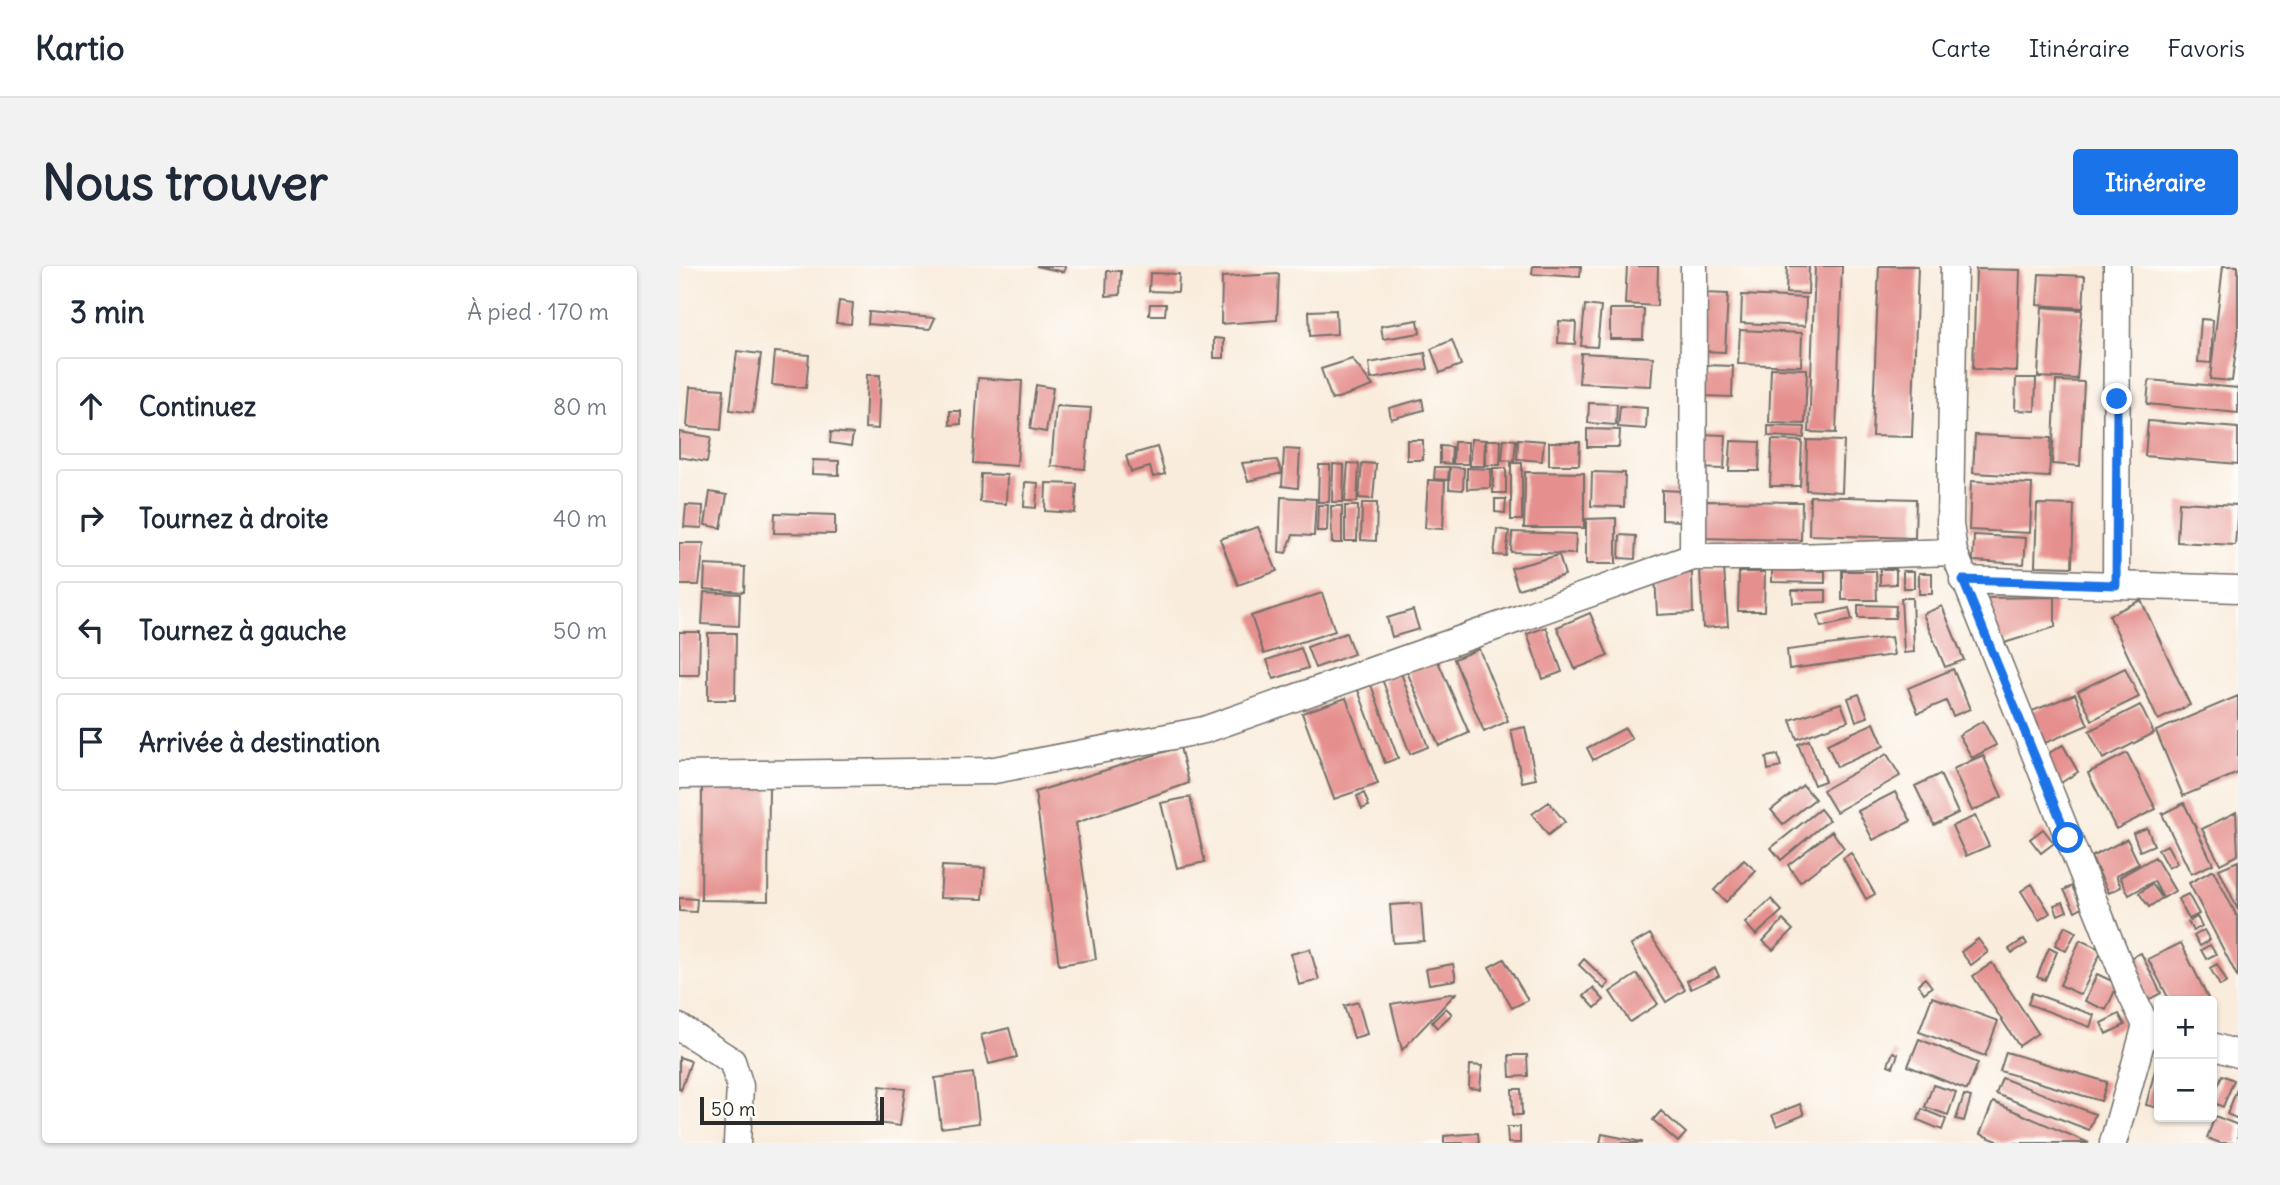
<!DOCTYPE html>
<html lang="fr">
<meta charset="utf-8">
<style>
:root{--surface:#fff;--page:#f2f2f3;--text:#1f2937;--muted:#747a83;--line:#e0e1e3;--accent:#1a73e8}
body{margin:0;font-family:Delius,sans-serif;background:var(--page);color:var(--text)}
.controls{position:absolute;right:21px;bottom:21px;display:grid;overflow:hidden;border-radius:7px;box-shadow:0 2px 5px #0004}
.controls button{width:63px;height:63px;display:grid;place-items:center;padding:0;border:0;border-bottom:2px solid var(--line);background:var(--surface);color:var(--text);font:35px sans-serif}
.scale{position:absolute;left:21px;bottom:18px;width:184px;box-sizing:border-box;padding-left:7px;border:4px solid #2b2b2b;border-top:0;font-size:19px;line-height:24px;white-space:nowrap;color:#2b2b2b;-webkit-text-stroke:5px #fdfcf7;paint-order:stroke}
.stop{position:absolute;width:21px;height:21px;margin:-16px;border:5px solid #1a73e8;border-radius:50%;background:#fff}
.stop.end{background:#1a73e8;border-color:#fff;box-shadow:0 2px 7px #0008}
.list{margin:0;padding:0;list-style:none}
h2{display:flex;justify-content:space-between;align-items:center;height:91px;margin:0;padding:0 28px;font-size:30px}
h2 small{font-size:23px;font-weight:400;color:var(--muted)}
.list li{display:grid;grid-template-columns:46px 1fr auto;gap:21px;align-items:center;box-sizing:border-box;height:98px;margin:0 14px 14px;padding:0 14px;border:2px solid var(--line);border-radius:7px}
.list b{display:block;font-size:26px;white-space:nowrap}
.list em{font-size:23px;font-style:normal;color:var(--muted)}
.icon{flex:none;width:38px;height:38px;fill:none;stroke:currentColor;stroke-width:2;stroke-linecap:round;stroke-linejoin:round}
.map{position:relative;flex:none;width:1559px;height:877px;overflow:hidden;border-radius:7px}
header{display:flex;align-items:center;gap:42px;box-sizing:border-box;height:98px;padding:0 35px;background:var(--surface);border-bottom:2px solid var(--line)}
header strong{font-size:33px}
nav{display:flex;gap:38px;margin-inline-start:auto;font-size:24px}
.intro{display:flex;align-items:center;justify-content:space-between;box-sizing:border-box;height:168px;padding:0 42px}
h1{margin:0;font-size:49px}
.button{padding:18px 32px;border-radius:7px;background:var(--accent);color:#fff;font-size:24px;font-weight:700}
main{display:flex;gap:42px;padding:0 42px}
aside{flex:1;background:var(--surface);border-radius:7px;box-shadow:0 2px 5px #0004}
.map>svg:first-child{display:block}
.building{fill:#e5908e}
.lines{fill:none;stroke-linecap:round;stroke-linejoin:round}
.minor-casing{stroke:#736f69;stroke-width:29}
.minor{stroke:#fff;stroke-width:26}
.route{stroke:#1a73e8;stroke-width:9}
</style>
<header>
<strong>Kartio</strong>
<nav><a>Carte</a><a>Itinéraire</a><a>Favoris</a></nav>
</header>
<div class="intro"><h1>Nous trouver</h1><a class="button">Itinéraire</a></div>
<main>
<aside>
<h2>3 min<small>À pied · 170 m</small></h2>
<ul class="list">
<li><svg class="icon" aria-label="ahead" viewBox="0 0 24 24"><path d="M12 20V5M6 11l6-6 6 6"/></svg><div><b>Continuez</b></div><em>80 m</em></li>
<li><svg class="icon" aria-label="right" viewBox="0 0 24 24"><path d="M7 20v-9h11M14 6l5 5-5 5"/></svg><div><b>Tournez à droite</b></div><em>40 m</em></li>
<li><svg class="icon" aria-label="left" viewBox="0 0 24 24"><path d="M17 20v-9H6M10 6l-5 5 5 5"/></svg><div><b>Tournez à gauche</b></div><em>50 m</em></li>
<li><svg class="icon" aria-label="arrive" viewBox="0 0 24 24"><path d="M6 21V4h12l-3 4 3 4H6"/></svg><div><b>Arrivée à destination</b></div></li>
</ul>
</aside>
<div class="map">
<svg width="1559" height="877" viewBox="0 0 1559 877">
<rect width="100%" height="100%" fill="#fdfcf7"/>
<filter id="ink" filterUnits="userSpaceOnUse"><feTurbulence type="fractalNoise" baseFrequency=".0143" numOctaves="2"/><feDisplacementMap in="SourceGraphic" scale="14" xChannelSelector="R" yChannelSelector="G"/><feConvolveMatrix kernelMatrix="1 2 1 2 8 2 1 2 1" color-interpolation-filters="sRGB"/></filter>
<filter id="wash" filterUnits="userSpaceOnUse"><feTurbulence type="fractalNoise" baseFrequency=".00686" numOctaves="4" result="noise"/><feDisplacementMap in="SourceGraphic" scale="28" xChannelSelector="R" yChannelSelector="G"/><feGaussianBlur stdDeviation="1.57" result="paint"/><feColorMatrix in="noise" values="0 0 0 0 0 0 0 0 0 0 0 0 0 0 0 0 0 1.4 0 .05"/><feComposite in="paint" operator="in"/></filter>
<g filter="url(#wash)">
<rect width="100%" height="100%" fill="#f9ecdc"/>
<g id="blocks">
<path class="building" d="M357,0H386L385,6Z
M854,0H902L901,11L853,8Z
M948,0H979L978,40L946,38Z
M1108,0H1130L1129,28L1107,27Z
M1136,0H1163L1157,167L1130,166Z
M1200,0H1239L1233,171L1193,170Z
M1544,0H1559V68L1553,115L1531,113Z
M1297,3L1341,4L1338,105L1294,103Z
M428,5H442L441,29L427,30Z
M471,7L500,8L499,26L470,25Z
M600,8L598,54L542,58L543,11Z
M1360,8L1406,10L1404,42L1358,39Z
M1023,27L1049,28L1046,86L1021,85Z
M1063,29L1127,32L1126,60L1062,57Z
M160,35L174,37L172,58L157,57Z
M471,38H487L486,49H470Z
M906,39L922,41L918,81L902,80Z
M1363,41L1403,44L1398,113L1359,111Z
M931,43H965L964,73H931Z
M657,44L658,68L631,70L630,45Z
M190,46L256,52L251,63L189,58Z
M1522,53L1534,54L1532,97L1519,96Z
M739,54L741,67L704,73L702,60Z
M880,55L897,56L896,78L879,77Z
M1061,64L1123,67L1122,100L1059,98Z
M535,72L545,73V92H535Z
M773,74L782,99L761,107L752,83Z
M58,85L82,88L74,147L51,144Z
M96,86L130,89L127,122L93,119Z
M746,87L749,103L692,113L690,97Z
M902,87L974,91L972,120L900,117Z
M673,93L694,120L653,134L642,103Z
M1025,99L1054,100L1053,131L1024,130Z
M1092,102L1128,103L1126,158L1090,157Z
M188,109H201L199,163L186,162Z
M299,112L343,115L338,200L294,197Z
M1337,112H1357L1356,145L1336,144Z
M1470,114L1559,122V147L1468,138Z
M1377,115L1405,116L1401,200L1373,198Z
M357,119L374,122L367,166L351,163Z
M11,121L45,123L42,164L8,161Z
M743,133L745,144L712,153L710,142Z
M910,137L938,138L937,159L909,157Z
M377,140L412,142L406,203L372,200Z
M941,140L968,142L967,163L939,161Z
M271,145H282V158L271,159Z
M1469,155L1559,162V198L1466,190Z
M1089,160L1126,161L1125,172L1089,170Z
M908,163L941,164L940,181H908Z
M0,166L32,171L28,196L0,191Z
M152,166L174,168L172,180L151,177Z
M1018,168L1047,169L1045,203L1017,202Z
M1296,169L1372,172L1370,211L1294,207Z
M792,173L806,174L805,200H791Z
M825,173L837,174L835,195L823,194Z
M839,173L865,175L863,195L838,193Z
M728,174H744V194H728Z
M807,174H822L821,199H807Z
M1093,174L1123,175L1121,220H1091Z
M1128,174L1165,175L1163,226L1127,224Z
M1052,175L1081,176L1080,205H1050Z
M775,176H789V198H774Z
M870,176H901L900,199H870Z
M761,180L773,181L772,198L761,197Z
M478,181L486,208L474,211L471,201L452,206L447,190Z
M605,183L621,184L619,222L603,220Z
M134,194L160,195V209L133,208Z
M598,194L603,207L569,215L563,197Z
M669,197L680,198L678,236H666Z
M683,197L697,198L694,233L680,232Z
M832,197H843V254H832Z
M654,198L665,199L664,236H653Z
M640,199H651L650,236H639Z
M756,201H770L769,214L755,213Z
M771,201L785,202L784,224L770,223Z
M788,202L812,203L811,222L788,223Z
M814,202H827V227H814Z
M846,206L905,207V262H845Z
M913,206L946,207L945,241L912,240Z
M302,208L328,209L327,238L301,236Z
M749,214L766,215L764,263L746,262Z
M1292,215L1353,218L1351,267L1290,264Z
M346,216L359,217L357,242L345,241Z
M367,217L398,218L396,247L366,245Z
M983,224L1003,225L1002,255L983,254Z
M31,226L48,229L42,262L26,259Z
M1131,230L1237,233L1236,272L1130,269Z
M602,231L637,233L635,270L614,269L607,287L600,286Z
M816,233H827L826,247L816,246Z
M1020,235L1123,236L1122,274L1019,272Z
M1500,236L1559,239L1556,279L1498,276Z
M683,237H698L697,275L682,274Z
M1358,238L1395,239L1393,301L1356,300Z
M7,239L24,240L23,262L5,261Z
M639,239H649L648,265H638Z
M652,240H663V277H653Z
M666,240H679L678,275H666Z
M96,247L156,249V268L95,267Z
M937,252V298H907V253Z
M579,261L598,305L559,319L541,273Z
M818,263L830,265L827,290L815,289Z
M833,266L897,268L896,288L832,286Z
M941,269L957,270L956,293L940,292Z
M1295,269L1347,272L1345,298L1294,295Z
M0,277H25L20,319H0Z
M880,289L886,309L839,323L832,302Z
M26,299L66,301L65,326L25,323Z
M1045,302L1049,360L1024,362L1021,303Z
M1201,303H1217V318L1201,319Z
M1093,304L1146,305V317L1093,316Z
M1163,305H1197L1198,334H1163Z
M1224,305H1235V322H1224Z
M1060,306H1086L1085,345H1059Z
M1013,307L1014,347L978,349L976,308Z
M1240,307H1253V328H1240Z
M1113,324H1147V336L1114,337Z
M25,326L61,328L60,360L23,358Z
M643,327L656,365L585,388L572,350Z
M1376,331V361L1319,379L1297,332Z
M1222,332H1233L1235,386L1225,387Z
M1462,334L1511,439L1479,454L1430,349Z
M1179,339L1217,340L1216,352H1179Z
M1263,340L1285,394L1266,401L1244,348Z
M1170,342L1173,354L1142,361L1139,349Z
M734,344L740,363L713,371L708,352Z
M911,347L929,390L896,403L878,361Z
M867,361L883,406L864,413L848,368Z
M0,366H21L20,409H0Z
M29,367H57L56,434H29Z
M667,367L675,388L636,402L628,381Z
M1212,371L1215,389L1110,403L1108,384Z
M622,382L629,402L595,413L588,394Z
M800,383L829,455L805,466L775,393Z
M758,393L790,467L760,480L728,406Z
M1446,402L1460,431L1413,454L1399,425Z
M1274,403L1291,443L1274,450L1267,435L1239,447L1229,422Z
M722,407L749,481L731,488L703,413Z
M692,419L719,492L706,497L679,424Z
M1180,428L1189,451L1177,455L1169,432Z
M1396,428L1409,459L1366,477L1353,445Z
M1559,430V507L1504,530L1477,465Z
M667,432L699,518L655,533L623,447Z
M1162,437L1169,455L1118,473L1111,454Z
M1461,439L1475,467L1424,493L1410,465Z
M1304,455L1317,479L1293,492L1280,469Z
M1195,457L1205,480L1158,501L1148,478Z
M846,461L857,513L843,516L832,464Z
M946,462L953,473L914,494L908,482Z
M1130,474L1146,515L1135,519L1119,478Z
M1384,479L1399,506L1380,518L1365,490Z
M501,481L510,517L397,557L417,693L380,699L356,526Z
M1448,487L1477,543L1437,563L1409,507Z
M1208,488L1221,510L1157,546L1144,524Z
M1099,489L1102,501L1089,504L1087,491Z
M1304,489L1323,531L1293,545L1274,503Z
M1261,508L1279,547L1255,559L1236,520Z
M23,517L90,518L89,635L22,634Z
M1124,519L1136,533L1104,558L1092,544Z
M1216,526L1232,555L1194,574L1179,545Z
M685,527L690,540L683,543L678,530Z
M511,531L526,596L498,602L482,537Z
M870,536L886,556L869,569L853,548Z
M1505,537L1534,598L1512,608L1483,548Z
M1141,543L1150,554L1102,594L1092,582Z
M1557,546L1559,589L1541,598L1523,563Z
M1296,550L1310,580L1287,590L1273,560Z
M1468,562L1475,579L1461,585L1454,567Z
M1364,563L1375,577L1362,587L1351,573Z
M1153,565L1165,582L1121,616L1109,599Z
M1448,573L1460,598L1437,610L1442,621L1430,627L1412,591Z
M1488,579L1498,597L1489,602L1479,584Z
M1172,587L1196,628L1187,633L1164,592Z
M1476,591L1496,625L1484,632L1475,615L1450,629L1441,611Z
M1065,594L1077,605L1047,636L1035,624Z
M1559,595V644L1540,603Z
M263,600L306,602L304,633L261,632Z
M1534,604L1559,652V712L1510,617Z
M1353,618L1371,647L1360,654L1342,625Z
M1473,618L1483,632L1470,641L1460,627Z
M1393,620L1403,641L1396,645L1385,624Z
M1509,628L1520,648L1510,653L1499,633Z
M0,632L18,633L17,646L0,645Z
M1092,633L1103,645L1077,669L1066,657Z
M1384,636L1388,645L1379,649L1375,639Z
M742,637L745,675L714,677L711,639Z
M1518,651L1523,660L1514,665L1509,656Z
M1104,654L1114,664L1094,684L1084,675Z
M1386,660L1397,666L1387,685L1376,679Z
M1525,664L1531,674L1521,680L1515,670Z
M971,668L1006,724L987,736L952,679Z
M1299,673L1309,686L1292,699L1282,686Z
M1345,673L1348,678L1333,687L1330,683Z
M1401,674L1423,684L1402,729L1381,719Z
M1502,677L1529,732L1523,735H1491L1469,693Z
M1531,679L1537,688L1527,693L1522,684Z
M1370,682L1378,686L1366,714L1358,711Z
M631,683L640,714L620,719L612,688Z
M1462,687L1482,727L1469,734L1448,693Z
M825,693L849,734L833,742L810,701Z
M905,693L930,717L925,723L900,699Z
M1313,697L1359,767L1340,780L1294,710Z
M774,698L777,714L750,718L747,703Z
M1538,698L1548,716L1541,720L1531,702Z
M1036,702L1040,710L1012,723L1008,715Z
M958,708L979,738L951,756L931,726Z
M1418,708L1439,718L1427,744L1406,735Z
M1246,712L1253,721L1245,727L1239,718Z
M914,722L925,734L916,742L905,730Z
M777,727L723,784L712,738Z
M1353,727L1415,749L1411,761L1349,738Z
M1253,731L1319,755L1306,790L1240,766Z
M679,736L688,768L675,772L665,740Z
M767,742L773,748L758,762L753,756Z
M1440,748L1446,759L1427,768L1422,757Z
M330,762L338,791L310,798L302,769Z
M1240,773L1299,797L1288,824L1229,800Z
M1214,786L1219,788L1214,801L1209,799Z
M1327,786L1428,816L1422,835L1321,805Z
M830,789H848L849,810L831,811Z
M0,791L12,795L2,824L0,823Z
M1479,793H1480V842L1467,839Z
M791,799L803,800L801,823L790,822Z
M294,807L300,857L262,862L256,812Z
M1543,809L1555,814L1544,841L1533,836Z
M1323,812L1416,848L1410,864L1317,828Z
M1254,819L1277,826L1269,849L1246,841Z
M201,820L226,823L221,860L197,857Z
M1559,821V853L1548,848Z
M833,823H842L843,849H834Z
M1285,829L1292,831L1285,855L1277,853Z
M1314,836L1410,877H1323L1301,868Z
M1121,838L1125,849L1098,860L1093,849Z
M1243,843L1267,853L1263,864L1239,854Z
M982,845L1007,867L999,876L974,854Z
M1536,850L1559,859V877H1541L1528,872Z
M828,861H841V877H829Z
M799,867L800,877H765V870Z
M923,868L963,876V877H921Z"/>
</g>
</g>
<g filter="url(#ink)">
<use href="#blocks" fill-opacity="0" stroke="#736f69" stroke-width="2"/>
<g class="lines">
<defs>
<path id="minor" d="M1275,0L1271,258L1275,286L1452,728L1467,759L1434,877
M1014,291L1015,0
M1284,314L1559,323
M1437,319L1438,0
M0,509L310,505L525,464L1014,291H1115L1275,286
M0,761L53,795L61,820L58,877
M1533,780L1559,788"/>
</defs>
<use href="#minor" class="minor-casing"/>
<use href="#minor" class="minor"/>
</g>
</g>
<g class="lines" filter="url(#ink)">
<path class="route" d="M1389,572L1284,314L1437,319L1438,133"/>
</g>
</svg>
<div class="controls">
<button>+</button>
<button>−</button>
</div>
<div class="scale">50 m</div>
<div class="stop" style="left:1389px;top:572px"></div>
<div class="stop end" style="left:1438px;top:133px"></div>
</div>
</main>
